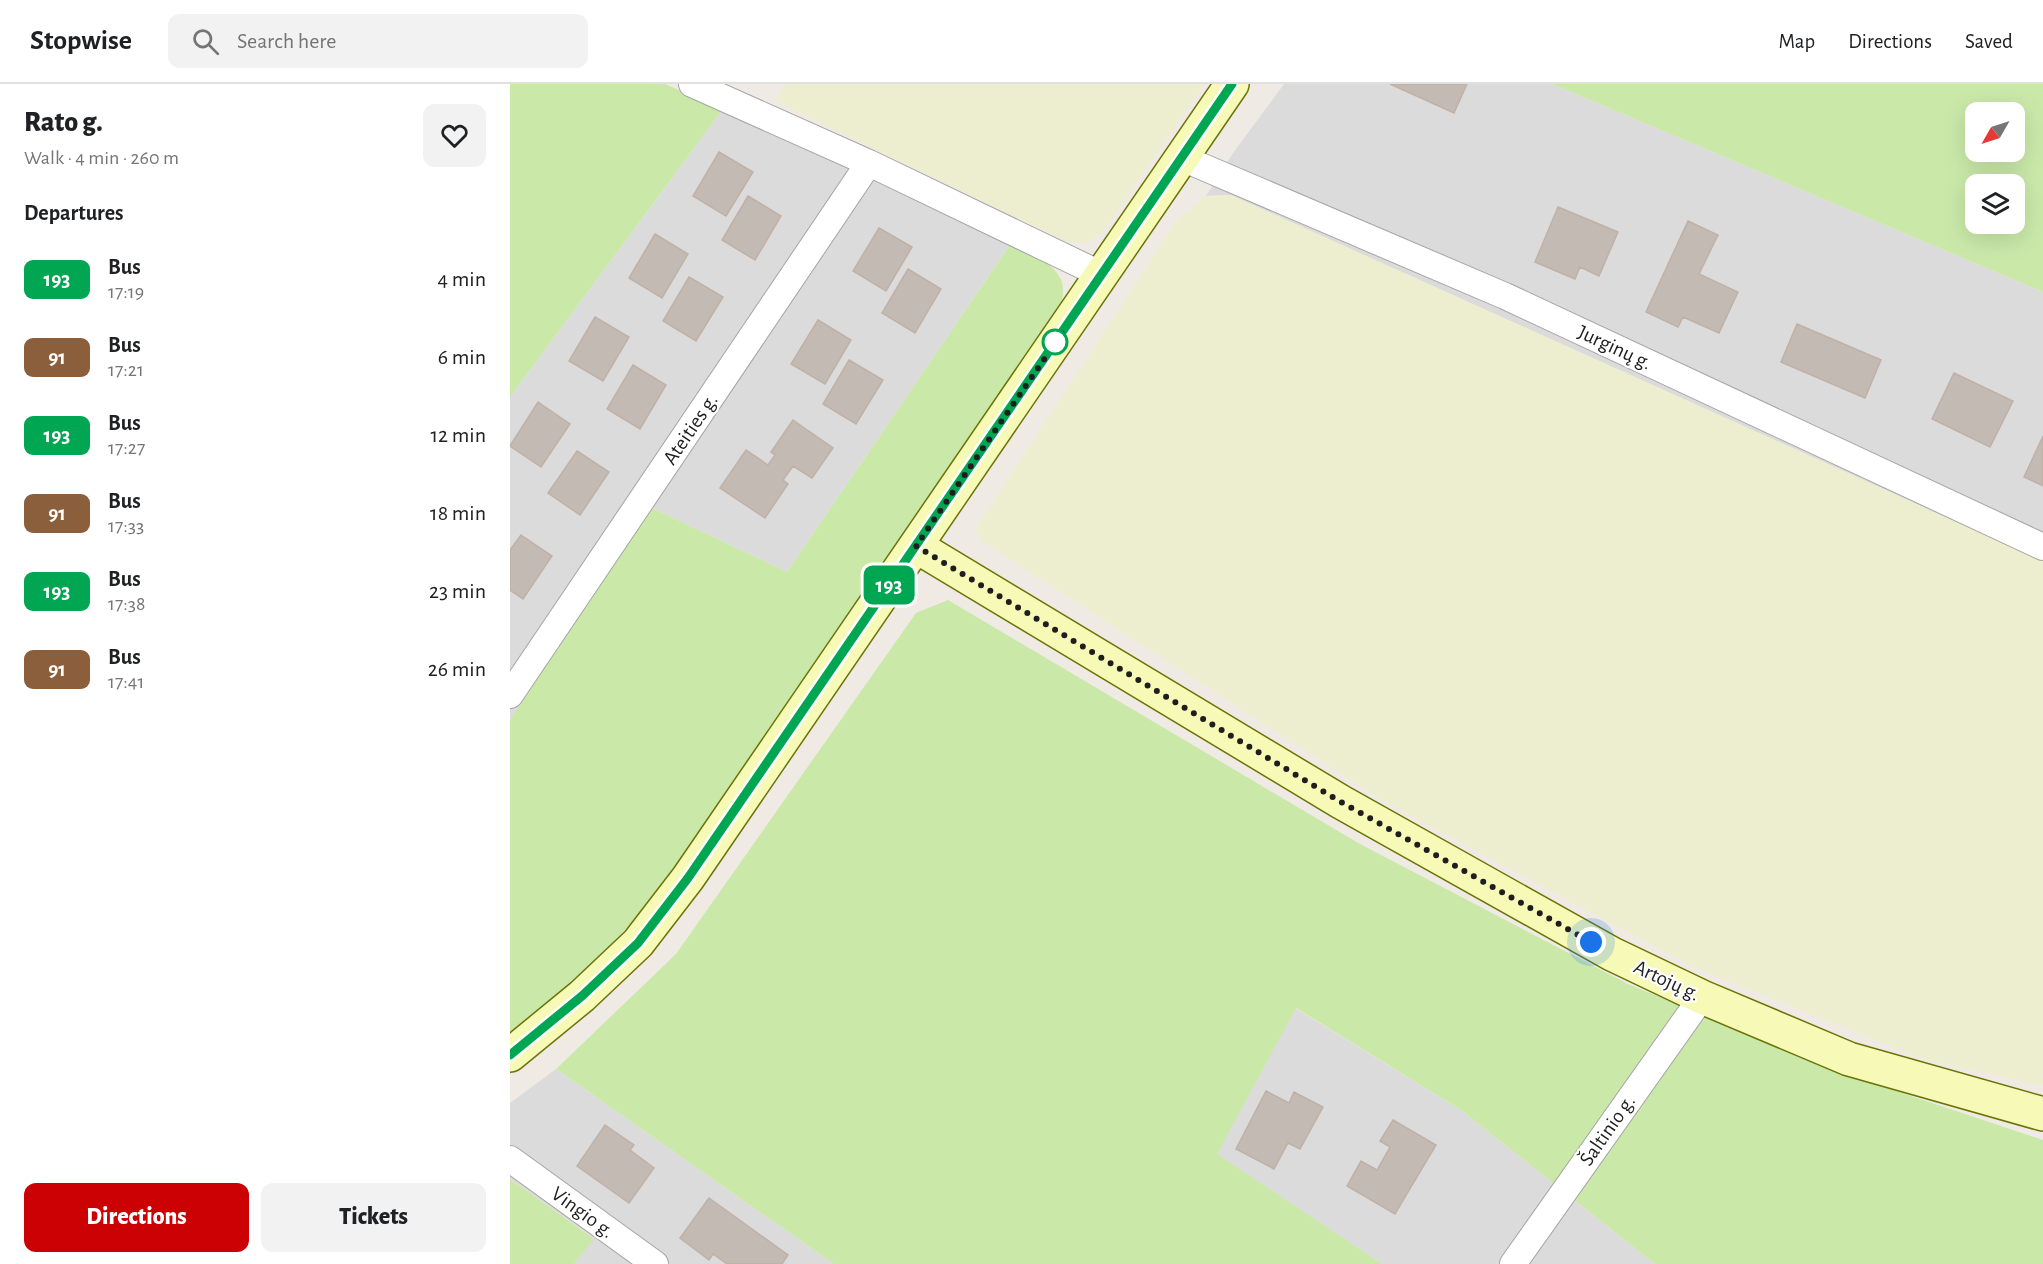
<!DOCTYPE html>
<html lang="en">
<head>
<meta charset="utf-8">
<style>
  body { margin:0; font-family:"Alegreya Sans",sans-serif; background:#f2f2f2; color:#202124; height:100vh; display:flex; flex-direction:column; font-size:22px; white-space:nowrap }
  * { box-sizing:border-box; margin:0 }
  p { font-size:20px; color:#757577 }
  .icon { flex:none; width:33px; height:33px; fill:none; stroke:currentColor; stroke-width:2; stroke-linecap:round; stroke-linejoin:round }
  .map { position:relative; flex:1; overflow:hidden }
  .sheet { display:flex; flex-direction:column; background:#fff; width:510px }
  .sheet>* { flex:none }
  .badge { padding:0 12px; border-radius:9px; font-size:21px; line-height:39px }
  .needle { width:39px; rotate:231deg }
  .buttons { position:absolute; left:1455px; top:18px; display:grid; gap:12px }
  .buttons a { display:grid; place-items:center; width:60px; height:60px; border-radius:12px; background:#fff; box-shadow:0 6px 24px #0002; font-size:30px }
  .you { position:absolute; width:30px; height:30px; margin:-15px; border:4px solid #fff; border-radius:50%; background:#1a73e8; box-shadow:0 0 0 9px #1a73e833 }
  .map>.badge { position:absolute; translate:-50% -50%; box-shadow:0 0 0 3px #fff }
  h2 { padding:0 24px; font-size:22px; line-height:54px }
  .round { display:grid; place-items:center; flex:none; width:63px; height:63px; border-radius:12px; background:#f2f2f2 }
  .overview { display:flex; align-items:center; justify-content:space-between; height:102px; padding:0 24px }
  h1 { font-size:28px; font-weight:800; line-height:45px }
  .button { display:flex; gap:12px; margin-top:auto; padding:12px 24px }
  .button a { flex:1; height:69px; border-radius:12px; background:#cb0104; color:#fff; font-size:24px; font-weight:800; line-height:69px; text-align:center }
  .button a+a { background:#f2f2f2; color:#202124 }
  ul { padding:0; list-style:none }
  li { display:flex; align-items:center; gap:18px; height:78px; padding:0 24px }
  li div { flex:1 }
  li b { display:block; font-size:22px }
  li em { font-style:normal }
  li .badge { min-width:66px; font-weight:700; text-align:center }
  header { display:flex; align-items:center; gap:36px; box-sizing:border-box; height:84px; padding:0 30px; background:#fff; border-bottom:2px solid #e0e0e0 }
  header strong { font-size:28px }
  nav { display:flex; gap:33px; margin-inline-start:auto; font-size:21px }
  .search { width:420px; height:54px; background:#f2f2f2; display:flex; align-items:center; gap:15px; box-sizing:border-box; padding:0 21px; border-radius:12px; color:#757577; font-size:22px }
  main { display:flex; flex:1; min-height:0 }
  .map>svg:first-child { display:block }
</style>
</head>
<body>
<header>
<strong>Stopwise</strong>
<div class="search"><svg class="icon" aria-label="search" viewBox="0 0 24 24"><circle cx="10" cy="10" r="6"/><path d="M15 15l6 6"/></svg>Search here</div>
<nav><a>Map</a><a>Directions</a><a>Saved</a></nav>
</header>
<main>
<section class="sheet">
<div class="overview"><div><h1>Rato g.</h1><p>Walk · 4 min · 260 m</p></div><a class="round"><svg class="icon" aria-label="heart" viewBox="0 0 24 24"><path d="M12 20l-8-8c-3-5 5-10 8-4 3-6 11-1 8 4z"/></svg></a></div>
<h2>Departures</h2>
<ul>
<li><span class="badge" style="background:#00a651;color:#fff">193</span><div><b>Bus</b><p>17:19</p></div><em>4 min</em></li>
<li><span class="badge" style="background:#8b5e3c;color:#fff">91</span><div><b>Bus</b><p>17:21</p></div><em>6 min</em></li>
<li><span class="badge" style="background:#00a651;color:#fff">193</span><div><b>Bus</b><p>17:27</p></div><em>12 min</em></li>
<li><span class="badge" style="background:#8b5e3c;color:#fff">91</span><div><b>Bus</b><p>17:33</p></div><em>18 min</em></li>
<li><span class="badge" style="background:#00a651;color:#fff">193</span><div><b>Bus</b><p>17:38</p></div><em>23 min</em></li>
<li><span class="badge" style="background:#8b5e3c;color:#fff">91</span><div><b>Bus</b><p>17:41</p></div><em>26 min</em></li>
</ul>
<div class="button"><a>Directions</a><a>Tickets</a></div>
</section>
<div class="map">
<svg width="1533" height="1180" viewBox="0 0 1533 1180">
  <rect width="100%" height="100%" fill="#efebe4"/>
  <path fill="#dcdbdb" d="M 774,0 L 1042,0 L 1533,208 L 1533,477 L 721,111 L 696,112 L 723,69 Z
    M 213,25 L 502,158 L 277,488 L 140,423 L 0,636 L 0,313 Z
    M 785,924 L 951,1026 L 1145,1180 L 872,1180 L 706,1070 Z
    M 46,985 L 324,1180 L 64,1180 L 83,1154 L 0,1095 L 0,1019 Z"/>
  <path fill="#eceecf" d="M 276,0 L 694,0 L 593,148 L 575,159 L 557,158 L 265,17 Z
    M 721,111 L 1533,477 L 1533,1002 L 1412,975 L 1179,881 L 875,718 L 473,458 L 465,446 L 665,139 L 696,112 Z"/>
  <path fill="#cae9a9" fill-rule="evenodd" d="M 0,0 L 155,0 L 213,25 L 0,313 Z
    M 1042,0 L 1533,0 L 1533,208 ZM 1466,28 L 1504,28 L 1504,68 L 1466,68 ZM 1466,100 L 1504,100 L 1504,140 L 1466,140 Z
    M 502,158 C 521,170 556,183 553,209 C 553,217 548,225 546,232 L 190,753 L 123,837 L 90,873 L 14,943 L 0,952 L 0,636 L 140,423 L 277,488 Z
    M 438,516 L 850,760 L 1118,900 L 1353,996 L 1533,1056 L 1533,1180 L 1145,1180 L 951,1026 L 786,924 L 707,1070 L 872,1180 L 324,1180 L 46,985 L 166,870 L 406,529 Z
    M 0,1095 L 84,1155 L 64,1180 L 0,1180 Z"/>
  <path fill="#c3bab3" stroke="#c0b1a6" stroke-width="1.5" d="M 880,0 L 957,0 L 944,29 Z
    M 209,68 L 243,88 L 216,132 L 183,112 Z
    M 238,112 L 271,132 L 245,176 L 212,156 Z
    M 1048,123 L 1108,148 L 1089,192 L 1070,183 L 1065,195 L 1025,178 Z
    M 1178,137 L 1208,151 L 1189,190 L 1228,208 L 1209,249 L 1173,233 L 1168,243 L 1136,228 Z
    M 369,144 L 402,163 L 376,207 L 343,187 Z
    M 145,150 L 178,170 L 152,214 L 119,194 Z
    M 398,185 L 431,205 L 405,249 L 372,229 Z
    M 179,193 L 213,213 L 186,257 L 153,237 Z
    M 85,233 L 119,253 L 93,297 L 59,277 Z
    M 308,236 L 341,256 L 315,300 L 281,280 Z
    M 1287,240 L 1371,276 L 1355,314 L 1271,278 Z
    M 339,276 L 373,296 L 346,340 L 313,320 Z
    M 123,281 L 156,301 L 130,345 L 97,325 Z
    M 1444,289 L 1503,317 L 1480,363 L 1422,335 Z
    M 28,318 L 60,340 L 31,383 L 0,362 Z
    M 283,336 L 323,364 L 302,394 L 283,382 L 273,396 L 278,400 L 255,434 L 210,404 L 236,366 L 258,381 L 265,371 L 261,368 Z
    M 1533,352 L 1533,402 L 1514,393 Z
    M 67,367 L 99,388 L 70,431 L 38,409 Z
    M 11,451 L 42,472 L 13,515 L 0,506 L 0,466 Z
    M 756,1007 L 779,1019 L 784,1008 L 813,1023 L 790,1065 L 778,1059 L 764,1085 L 726,1065 Z
    M 883,1036 L 926,1061 L 885,1130 L 837,1102 L 851,1077 L 867,1086 L 880,1063 L 870,1057 Z
    M 95,1041 L 124,1061 L 120,1066 L 144,1084 L 119,1119 L 67,1082 Z
    M 199,1114 L 278,1171 L 272,1180 L 217,1180 L 203,1170 L 199,1176 L 170,1154 Z"/>
  <g fill="none" stroke-linecap="round" stroke-linejoin="round">
    <g stroke="#a5a5a5" stroke-width="28">
      <path id="minor" d="M 182,0 L 359,79 L 592,191
        M 672,74 L 995,212 L 1533,463
        M 0,611 L 359,79
        M 0,1075 L 145,1180
        M 1003,1180 L 1192,913"/>
    </g>
    <g stroke="#6a7405" stroke-width="36">
      <path id="secondary" d="M 406,462 L 831,718 L 1102,870 L 1192,913 L 1339,975 L 1533,1030
        M 0,971 L 72,912 L 128,859 L 178,794 L 722,0"/>
    </g>
    <use href="#minor" stroke="#fff" stroke-width="26"/>
    <use href="#secondary" stroke="#f7f9b7" stroke-width="33"/>
  </g>
  <g fill="none" stroke-linecap="round" stroke-linejoin="round">
    <g stroke="#fff" stroke-width="14">
      <path id="line" d="M 0,971 L 72,912 L 128,859 L 178,794 L 722,0"/>
    </g>
    <use href="#line" stroke="#00a651" stroke-width="9"/>
    <path stroke="#1e1e1e" stroke-width="6" stroke-dasharray="0 10.8" d="M 545,258 L 552,249 L 406,462 L 831,718 L 1081,858"/>
  </g>
  <circle fill="#fff" stroke="#00a651" stroke-width="3" cx="545" cy="258" r="12"/>
  <g text-anchor="middle" stroke-width="4.5" stroke-linejoin="round" paint-order="stroke">
    <g font-size="21" fill="#1e1e1e" stroke="#fff">
      <text transform="translate(1105 263) rotate(25)" y="7">Jurginų g.</text>
      <text transform="translate(180 345) rotate(-56)" y="7">Ateities g.</text>
      <text transform="translate(1157 896) rotate(25)" y="7">Artojų g.</text>
      <text transform="translate(1097 1046) rotate(-55)" y="7">Šaltinio g.</text>
      <text transform="translate(73 1128) rotate(36)" y="7">Vingio g.</text>
    </g>
  </g>
</svg>
<div class="buttons">
<a><svg class="needle" viewBox="-14 -14 28 28"><path d="M0-13l5 13h-10z" fill="#e53935"/><path d="M0 13l5-13h-10z" fill="#757577"/></svg></a>
<a><svg class="icon" aria-label="layers" viewBox="0 0 24 24"><path d="M12 4l9 5-9 5-9-5zM3 14l9 5 9-5"/></svg></a>
</div>
<div class="you" style="left:1081px;top:858px"></div>
<b class="badge" style="left:379px;top:501px;background:#00a651;color:#fff">193</b>
</div>
</main>
</body>
</html>
